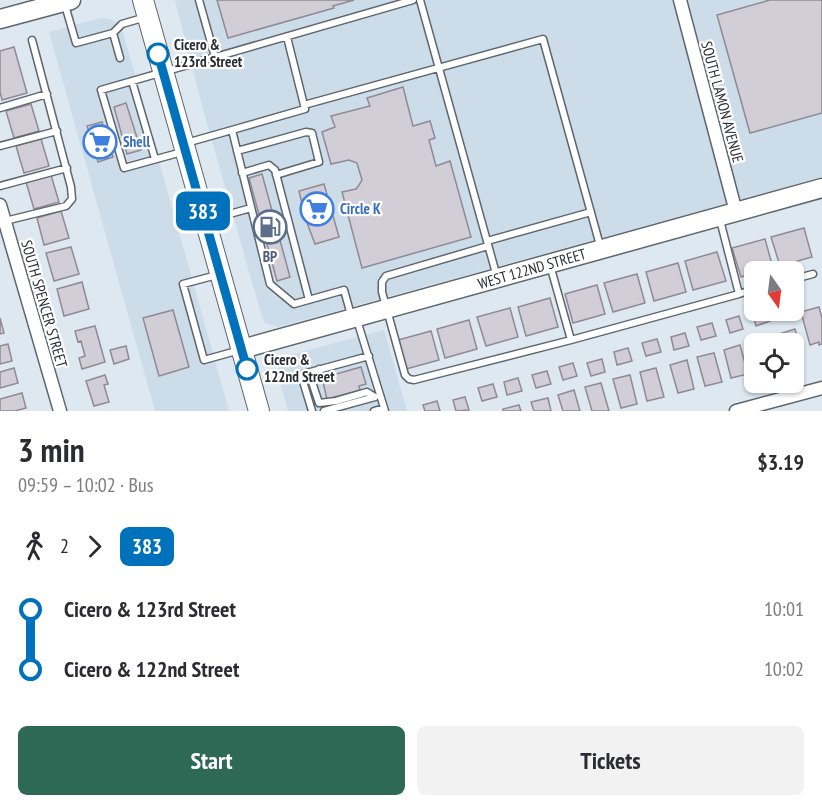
<!DOCTYPE html>
<html lang="en">
<head>
<meta charset="utf-8">
<style>
  body { margin:0; font-family:"PT Sans Narrow",sans-serif; background:#f2f2f3; color:#2b2b33; height:100vh; display:flex; flex-direction:column; font-size:22px; white-space:nowrap }
  * { box-sizing:border-box; margin:0 }
  p { font-size:20px; color:#7c7c81 }
  .icon { flex:none; width:33px; height:33px; fill:none; stroke:currentColor; stroke-width:2; stroke-linecap:round; stroke-linejoin:round }
  .map { position:relative; height:411px; overflow:hidden }
  .drawer { display:flex; flex-direction:column; background:#fff; flex:1 }
  .drawer>* { flex:none }
  .badge { padding:0 12px; border-radius:9px; font-size:21px; line-height:39px }
  .needle { width:39px; rotate:166deg }
  .tools { position:absolute; left:744px; top:261px; display:grid; gap:12px }
  .tools a { display:grid; place-items:center; width:60px; height:60px; border-radius:9px; background:#fff; box-shadow:0 2px 4px #0004; font-size:30px }
  .map>.badge { position:absolute; translate:-50% -50%; box-shadow:0 0 0 3px #fff }
  .legs { display:flex; align-items:center; gap:9px; height:66px; padding:0 18px; font-size:20px }
  .legs p { margin-inline-start:auto }
  .summary { display:flex; align-items:center; justify-content:space-between; height:102px; padding:0 18px }
  h1 { font-size:33px; font-weight:700; line-height:45px }
  .primary-button { display:flex; gap:12px; margin-top:auto; padding:12px 18px }
  .primary-button a { flex:1; height:69px; border-radius:9px; background:#2d6954; color:#fff; font-size:24px; font-weight:700; line-height:69px; text-align:center }
  .primary-button a+a { background:#f2f2f3; color:#2b2b33 }
  ul { padding:0 18px; list-style:none }
  li { display:flex; align-items:center; gap:21px; height:60px; font-size:22px }
  li i { display:grid; place-items:center; width:9px; height:100%; margin:0 8px; background:currentColor }
  li i::after { content:''; width:15px; height:15px; margin:-8px; border:4px solid; border-radius:50%; background:#fff }
  li p { margin-inline-start:auto }
  li:first-child i { background:linear-gradient(#0000 50%,currentColor 0) }
  li:last-child i { background:linear-gradient(currentColor 50%,#0000 0) }
  .map>svg:first-child { display:block }
</style>
</head>
<body>
<div class="map">
<svg width="822" height="411" viewBox="0 0 822 411">
  <rect width="100%" height="100%" fill="#dee8f0"/>
  <path fill="#ccdce9" d="M 176,0 L 822,0 L 822,177 L 278,327 L 265,323 L 259,307 L 203,109 L 175,1 Z
    M 101,18 L 110,19 L 118,23 L 123,32 L 229,411 L 155,411 L 49,32 Z
    M 384,330 L 407,411 L 288,411 L 277,372 L 281,363 L 290,355 Z"/>
  <path fill="#d2ced8" stroke="#8f8a94" stroke-width="1.5" d="M 217,0 L 354,0 L 333,6 L 334,8 L 228,38 Z
    M 770,0 L 822,0 L 822,113 L 750,133 L 717,15 Z
    M 14,47 L 27,93 L 2,100 L 0,92 L 0,51 Z
    M 403,87 L 413,126 L 430,121 L 435,138 L 429,140 L 436,166 L 450,161 L 471,237 L 362,268 L 342,192 L 356,189 L 359,185 L 362,180 L 357,163 L 349,160 L 331,164 L 322,132 L 335,127 L 331,116 L 370,106 L 367,98 Z
    M 126,103 L 141,150 L 127,154 L 114,107 Z
    M 31,104 L 39,131 L 14,138 L 6,111 Z
    M 102,122 L 113,157 L 98,162 L 87,126 Z
    M 41,139 L 49,166 L 24,173 L 16,146 Z
    M 262,174 L 290,277 L 277,281 L 249,178 Z
    M 51,175 L 59,202 L 34,209 L 26,182 Z
    M 324,184 L 339,237 L 315,244 L 306,220 L 299,191 Z
    M 61,211 L 69,238 L 44,245 L 37,218 Z
    M 804,228 L 812,257 L 780,266 L 771,237 Z
    M 765,239 L 773,268 L 754,272 L 754,273 L 741,277 L 732,248 Z
    M 71,247 L 79,274 L 54,281 L 46,253 Z
    M 717,252 L 726,281 L 693,290 L 685,261 Z
    M 678,263 L 686,292 L 654,301 L 646,272 Z
    M 637,274 L 645,303 L 613,312 L 604,283 Z
    M 82,282 L 89,309 L 64,316 L 57,289 Z
    M 597,285 L 605,314 L 573,323 L 565,294 Z
    M 550,298 L 558,327 L 526,336 L 518,307 Z
    M 794,300 L 799,315 L 784,319 L 782,310 L 794,310 Z
    M 819,307 L 822,318 L 822,344 L 819,345 L 819,342 L 810,345 L 801,312 Z
    M 510,308 L 518,337 L 486,346 L 477,317 Z
    M 173,310 L 189,367 L 159,376 L 143,318 Z
    M 759,310 L 767,310 L 770,321 L 756,326 L 752,312 Z
    M 739,316 L 743,329 L 730,333 L 726,320 Z
    M 0,318 L 4,333 L 0,334 Z
    M 469,320 L 477,349 L 445,358 L 437,329 Z
    M 712,323 L 716,336 L 701,340 L 697,327 Z
    M 95,326 L 105,362 L 82,369 L 79,358 L 85,356 L 81,341 L 78,342 L 75,331 Z
    M 795,329 L 803,358 L 794,361 L 794,344 L 782,344 L 779,334 Z
    M 431,331 L 439,360 L 406,369 L 398,340 Z
    M 685,333 L 689,346 L 674,350 L 671,337 Z
    M 766,337 L 768,344 L 754,344 L 754,359 L 750,342 Z
    M 657,339 L 661,352 L 646,356 L 642,343 Z
    M 8,344 L 12,361 L 0,364 L 0,346 Z
    M 740,345 L 748,374 L 731,378 L 724,350 Z
    M 126,346 L 129,359 L 114,364 L 110,350 Z
    M 628,348 L 632,361 L 617,365 L 614,352 Z
    M 714,353 L 722,382 L 705,386 L 697,357 Z
    M 602,359 L 605,372 L 591,376 L 587,363 Z
    M 687,360 L 694,389 L 678,393 L 670,365 Z
    M 573,363 L 577,376 L 563,380 L 559,367 Z
    M 361,367 L 366,384 L 359,386 L 360,390 L 327,399 L 322,378 Z
    M 14,368 L 18,383 L 0,388 L 0,372 Z
    M 656,368 L 664,397 L 647,401 L 640,372 Z
    M 547,371 L 551,384 L 536,388 L 532,375 Z
    M 105,375 L 108,384 L 104,385 L 109,402 L 94,406 L 86,381 Z
    M 630,375 L 637,404 L 621,408 L 613,379 Z
    M 518,378 L 522,391 L 507,395 L 504,382 Z
    M 601,383 L 609,411 L 592,411 L 585,387 Z
    M 493,384 L 497,397 L 482,401 L 478,388 Z
    M 574,390 L 580,411 L 563,411 L 558,395 Z
    M 22,393 L 26,408 L 15,411 L 0,411 L 0,399 Z
    M 465,397 L 469,410 L 456,411 L 453,400 Z
    M 548,398 L 551,411 L 534,411 L 531,402 Z
    M 437,401 L 440,411 L 425,411 L 423,405 Z
    M 519,405 L 521,411 L 503,411 L 503,409 Z"/>
  <g fill="none" stroke-linecap="round" stroke-linejoin="round">
    <g stroke="#5e666d" stroke-width="9">
      <path id="lane" d="M 199,0 L 215,57
        M 420,0 L 497,277
        M 65,5 L 76,43 L 113,33 L 122,24 L 146,17
        M 113,33 L 120,58
        M 132,81 L 155,159
        M 304,105 L 543,39 L 601,249
        M 0,108 L 47,94
        M 232,130 L 305,109 L 287,37
        M 186,143 L 232,130 L 270,284 L 294,304 L 344,290 L 351,315
        M 0,146 L 57,131
        M 237,151 L 306,132 L 312,133 L 319,162 L 276,175
        M 182,152 L 124,168 L 101,90 L 413,0
        M 242,173 L 269,165 L 275,170 L 309,300
        M 0,186 L 67,168
        M 208,220 L 251,208
        M 720,220 L 739,294 L 754,289
        M 5,221 L 66,206 L 72,199 L 71,187 L 32,40
        M 487,241 L 591,212
        M 488,246 L 386,276 L 382,282 L 382,292 L 405,375 L 409,379 L 414,380 L 571,340
        M 550,265 L 571,340 L 739,294
        M 217,275 L 183,284 L 204,360 L 240,350
        M 794,279 L 813,274
        M 357,320 L 385,411
        M 319,369 L 312,382 L 319,403 L 336,401 L 367,392 L 375,397
        M 312,411 L 302,378 L 303,374 L 369,356
        M 324,411 L 375,397
        M 374,411 L 384,408"/>
    </g>
    <g stroke="#5e666d" stroke-width="15">
      <path id="street" d="M 680,0 L 736,212
        M 0,205 L 60,411
        M 736,411 L 822,388"/>
    </g>
    <g stroke="#5e666d" stroke-width="21">
      <path id="secondary" d="M 0,19 L 71,0
        M 242,349 L 822,188"/>
    </g>
    <g stroke="#5e666d" stroke-width="22">
      <path id="primary" d="M 143,0 L 259,411"/>
    </g>
    <use href="#lane" stroke="#fff" stroke-width="6"/>
    <use href="#street" stroke="#fff" stroke-width="12"/>
    <use href="#secondary" stroke="#fff" stroke-width="18"/>
    <use href="#primary" stroke="#fff" stroke-width="20"/>
  </g>
  <g fill="none" stroke-linecap="round" stroke-linejoin="round">
    <g stroke="#fff" stroke-width="14">
      <path id="line-1" d="M 158,54 L 247,369"/>
    </g>
    <use href="#line-1" stroke="#0072bc" stroke-width="9"/>
  </g>
  <defs>
    <g id="supermarket-ring" transform="scale(1.725)"><circle r="9.5" fill="#fff" stroke="#3f7fe0" stroke-width="1.5"/><path d="M-6-5.5h2.5l.6 2H6L4.5 2H-2.5L-4.4-4H-6ZM-1.5 3.2a1.3 1.3 0 1 0 .1 0ZM3 3.2a1.3 1.3 0 1 0 .1 0Z" fill="#3f7fe0"/></g>
    <g id="fuel-ring" transform="scale(1.725)"><circle r="9.5" fill="#fff" stroke="#5c6f8a" stroke-width="1.5"/><path d="M-5.5-6h7V0h2V4h1.3V-2.5L3-4.5l.8-.8L6-3V5H2.5V1h-1V6h-7ZM-4.2-4.7v3.2H.2V-4.7Z" fill="#5c6f8a"/></g>
  </defs>
  <g fill-rule="evenodd">
    <use href="#supermarket-ring" x="100" y="142"/>
    <use href="#supermarket-ring" x="317" y="209"/>
    <use href="#fuel-ring" x="270" y="227"/>
  </g>
  <g fill="#fff" stroke="#0072bc" stroke-width="3">
    <circle cx="158" cy="54" r="10"/>
    <circle cx="247" cy="369" r="10"/>
  </g>
  <g text-anchor="middle" stroke-width="4.5" stroke-linejoin="round" paint-order="stroke">
    <g font-size="15" font-weight="bold" fill="#2a2d31" stroke="#fff" text-anchor="start">
      <text x="174" y="50">Cicero &amp;<tspan x="174" dy="17">123rd Street</tspan></text>
      <text x="264" y="365">Cicero &amp;<tspan x="264" dy="17">122nd Street</tspan></text>
    </g>
    <g font-size="15" fill="#2a2d31" stroke="#fff">
      <text transform="translate(722 102) rotate(75)" y="5">SOUTH LAMON AVENUE</text>
      <text transform="translate(532 269) rotate(-16)" y="5">WEST 122ND STREET</text>
      <text transform="translate(44 304) rotate(74)" y="5">SOUTH SPENCER STREET</text>
    </g>
    <g font-size="15" font-weight="bold" fill="#366cbe" stroke="#fff" text-anchor="start">
      <text x="123" y="147">Shell</text>
      <text x="340" y="214">Circle K</text>
    </g>
    <g font-size="15" font-weight="bold" fill="#4e5e75" stroke="#fff">
      <text x="270" y="262">BP</text>
    </g>
  </g>
</svg>
<div class="tools">
<a><svg class="needle" viewBox="-14 -14 28 28"><path d="M0-13l5 13h-10z" fill="#e53935"/><path d="M0 13l5-13h-10z" fill="#7c7c81"/></svg></a>
<a><svg class="icon" aria-label="locate" viewBox="0 0 24 24"><circle cx="12" cy="12" r="6"/><path d="M12 2v4M12 18v4M2 12h4M18 12h4"/></svg></a>
</div>
<b class="badge" style="left:203px;top:211px;background:#0072bc;color:#fff">383</b>
</div>
<section class="drawer">
<div class="summary"><div><h1>3 min</h1><p>09:59 – 10:02 · Bus</p></div><b>$3.19</b></div>
<div class="legs"><svg class="icon" aria-label="walk" viewBox="0 0 24 24"><circle cx="13" cy="4" r="2"/><path d="M13 8l-2 6 4 7M11 14l-3 7M7 12l3-4h3l4 4"/></svg>2<svg class="icon" aria-label="forward" viewBox="0 0 24 24"><path d="M9 5l7 7-7 7"/></svg><b class="badge" style="background:#0072bc;color:#fff">383</b></div>
<ul>
<li><i style="color:#0072bc"></i><b>Cicero &amp; 123rd Street</b><p>10:01</p></li>
<li><i style="color:#0072bc"></i><b>Cicero &amp; 122nd Street</b><p>10:02</p></li>
</ul>
<div class="primary-button"><a>Start</a><a>Tickets</a></div>
</section>
</body>
</html>
